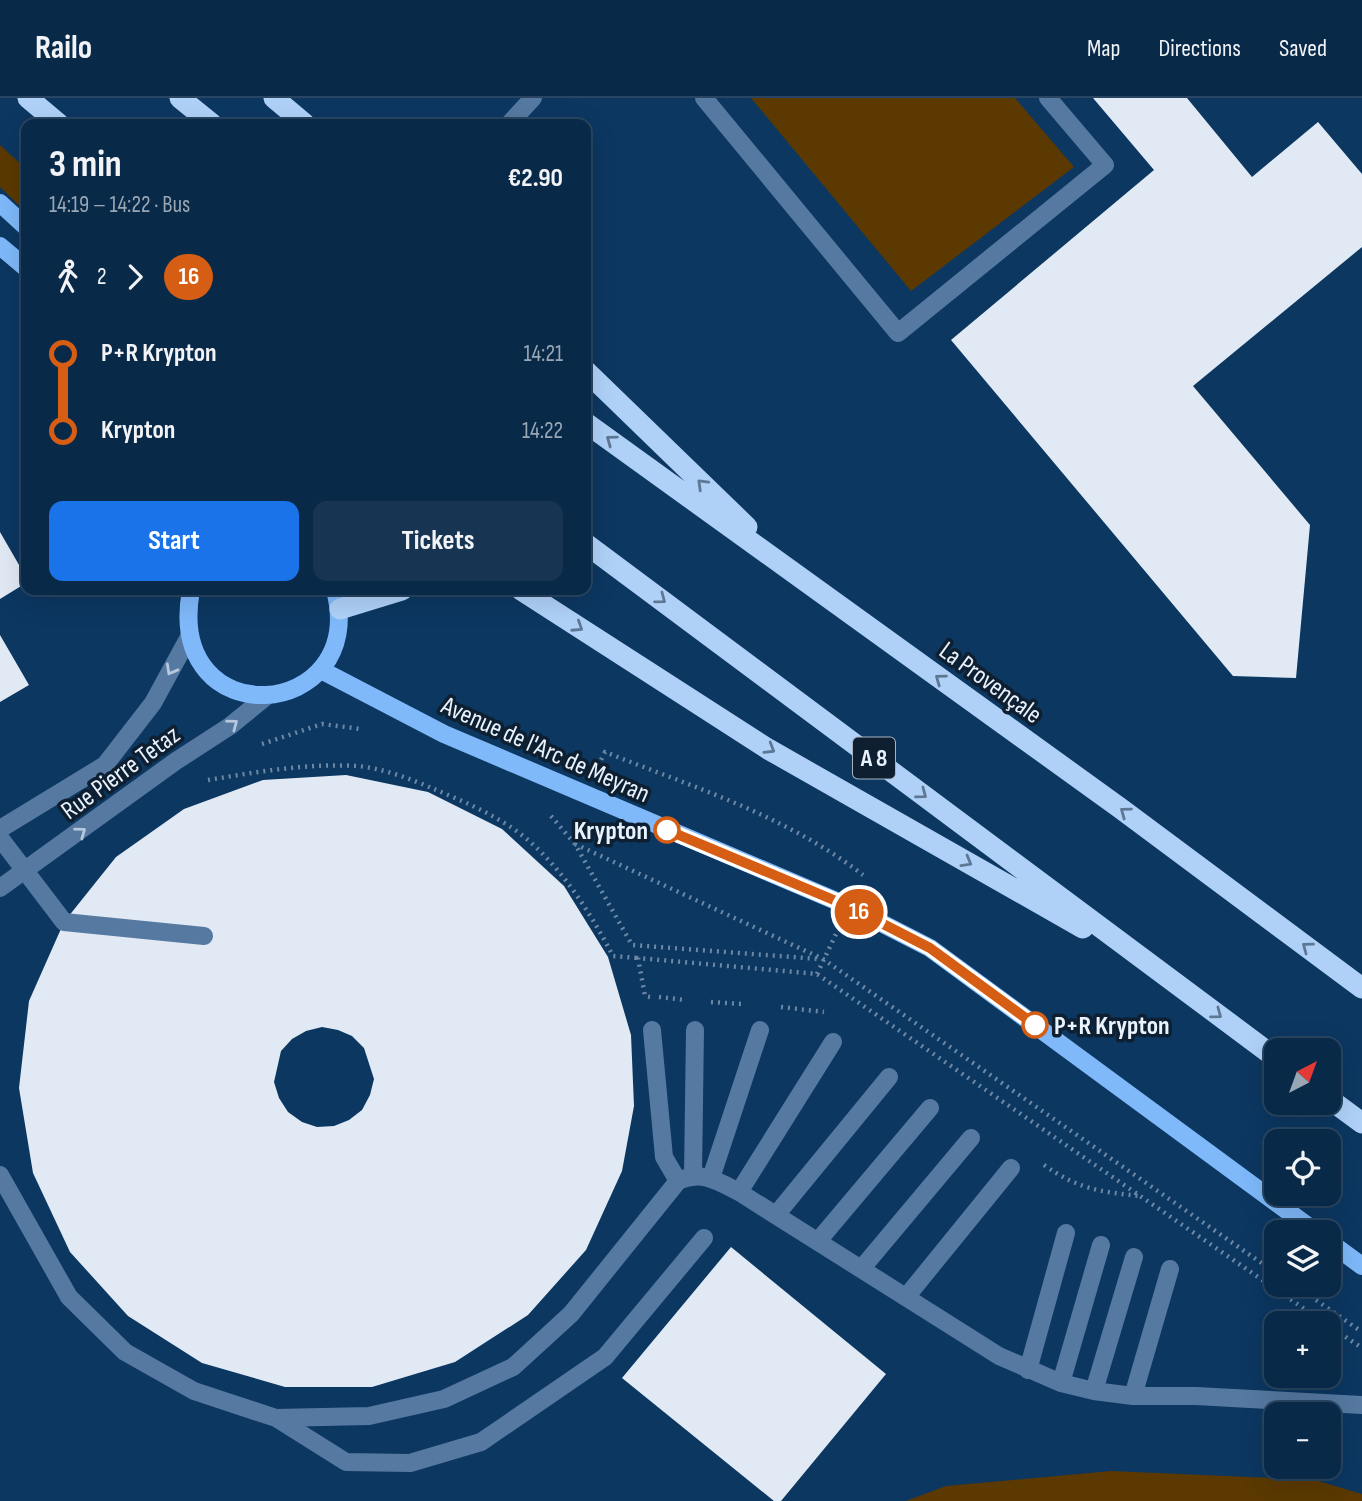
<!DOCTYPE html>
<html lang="en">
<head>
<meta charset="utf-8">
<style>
  body { margin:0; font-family:"Sofia Sans Condensed",sans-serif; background:#173553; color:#f1f3f6; height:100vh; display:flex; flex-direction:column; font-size:26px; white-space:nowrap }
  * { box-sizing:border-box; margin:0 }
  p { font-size:23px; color:#99a6b4 }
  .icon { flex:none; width:38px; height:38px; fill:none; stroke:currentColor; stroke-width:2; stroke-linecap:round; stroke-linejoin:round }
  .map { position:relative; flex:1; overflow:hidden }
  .side { position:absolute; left:21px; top:21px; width:570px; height:476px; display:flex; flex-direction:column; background:#092949; border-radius:14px; box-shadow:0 7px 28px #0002,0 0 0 2px #294561 }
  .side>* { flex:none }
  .badge { padding:0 14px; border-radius:23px; font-size:24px; line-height:46px }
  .needle { width:46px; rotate:41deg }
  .fabs { position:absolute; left:1264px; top:940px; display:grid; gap:14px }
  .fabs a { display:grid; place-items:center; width:77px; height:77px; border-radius:14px; background:#092949; box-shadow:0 7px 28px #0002,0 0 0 2px #294561; font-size:35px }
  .map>.badge { position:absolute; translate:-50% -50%; box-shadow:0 0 0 4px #fff }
  .legs { display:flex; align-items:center; gap:10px; height:77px; padding:0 28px; font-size:23px }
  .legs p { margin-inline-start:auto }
  .head { display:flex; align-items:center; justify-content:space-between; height:119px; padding:0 28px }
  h1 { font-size:38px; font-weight:700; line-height:52px }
  .button { display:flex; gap:14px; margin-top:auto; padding:14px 28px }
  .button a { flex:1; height:80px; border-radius:14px; background:#1a73e8; color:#fff; font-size:28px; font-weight:700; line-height:80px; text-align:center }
  .button a+a { background:#173553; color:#f1f3f6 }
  ul { padding:0 28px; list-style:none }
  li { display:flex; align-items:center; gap:24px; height:77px; font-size:26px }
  li i { display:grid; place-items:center; width:10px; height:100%; margin:0 9px; background:currentColor }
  li i::after { content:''; width:18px; height:18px; margin:-9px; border:5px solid; border-radius:50%; background:#092949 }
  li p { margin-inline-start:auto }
  li:first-child i { background:linear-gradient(#0000 50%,currentColor 0) }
  li:last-child i { background:linear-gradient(currentColor 50%,#0000 0) }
  header { display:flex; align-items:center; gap:42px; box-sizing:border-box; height:98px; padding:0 35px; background:#092949; border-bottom:2px solid #294561 }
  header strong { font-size:33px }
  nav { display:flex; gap:38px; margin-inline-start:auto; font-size:24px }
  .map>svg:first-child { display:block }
</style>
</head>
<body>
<header>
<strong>Railo</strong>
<nav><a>Map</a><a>Directions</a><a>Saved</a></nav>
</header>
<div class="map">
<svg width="1362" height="1403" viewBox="0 0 1362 1403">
  <rect width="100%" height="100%" fill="#0c3761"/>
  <path fill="#5b3901" d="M 751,0 L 1015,0 L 1074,69 L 911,193 Z
    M 0,47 L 26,71 L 26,114 L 0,89 Z
    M 1111,1373 L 1315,1382 L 1362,1396 L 1362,1403 L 906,1403 L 946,1388 Z"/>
  <path fill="#e1eaf4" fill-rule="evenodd" d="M 1093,0 L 1187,0 L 1252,79 L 1318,24 L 1362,76 L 1362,149 L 1193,288 L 1310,427 L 1296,580 L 1233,578 L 951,242 L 1154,72 Z
    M 0,434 L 26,479 L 26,485 L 0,501 Z
    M 0,537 L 29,587 L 0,604 Z
    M 346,677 L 428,694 L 502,731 L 564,788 L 608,859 L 631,937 L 634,1008 L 622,1073 L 586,1152 L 528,1217 L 455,1264 L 372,1289 L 285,1289 L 202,1265 L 128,1218 L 70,1154 L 33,1075 L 19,990 L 29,903 L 64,824 L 116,759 L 184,711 L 263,682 ZM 322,929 L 338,932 L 352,938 L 364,950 L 374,981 L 370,997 L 362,1012 L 349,1022 L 334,1028 L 317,1029 L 302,1024 L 288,1014 L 279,1000 L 274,984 L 281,953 L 292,941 L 306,933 Z
    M 731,1149 L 886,1276 L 781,1403 L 774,1403 L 622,1280 Z"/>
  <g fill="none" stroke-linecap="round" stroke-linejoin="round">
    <path stroke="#6c88a5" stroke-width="4.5" stroke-dasharray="2 5" stroke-linecap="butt" d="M 262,646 L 322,626 L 361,631
      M 598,668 L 605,654 C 693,689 787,718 863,777
      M 208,682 C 257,674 307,665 357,668 C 382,670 411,681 434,691 C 465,704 501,719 528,742 C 564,773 591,816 613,858 L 638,860
      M 551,718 L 575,746 L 632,847 L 819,861
      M 575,746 L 823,861 L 1276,1175
      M 817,876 L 836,836
      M 650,899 L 645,898 L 638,860 L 817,876 L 1325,1225
      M 659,899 L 685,902
      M 711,904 L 741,906
      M 781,909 L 824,914
      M 1044,1067 C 1078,1091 1100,1094 1141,1098
      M 1293,1186 L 1362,1234
      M 1328,1227 L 1362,1250"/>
    <path stroke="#5679a1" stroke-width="18" d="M 704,0 L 898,235 L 1105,67 L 1048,0
      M 509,26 L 533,0
      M 0,731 L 105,667 L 153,605 L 189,539
      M 0,740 L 64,824 L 204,838
      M 0,790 L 176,663 L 230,628 L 268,597
      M 652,932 L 664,1059 L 678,1083
      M 693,1076 L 695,932
      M 0,1077 L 69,1199 L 125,1254 L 194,1293 L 276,1320 L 369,1318 L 444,1301 L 513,1269 L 571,1216 L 678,1083 C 701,1072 718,1083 739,1094 L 999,1258 L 1061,1285 L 1094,1293 L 1133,1298 L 1196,1298 L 1362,1307
      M 711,1080 L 760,932
      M 739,1094 L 833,944
      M 776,1117 L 889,979
      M 818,1143 L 930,1010
      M 862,1170 L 971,1040
      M 907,1198 L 1011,1070
      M 1028,1272 L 1066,1135
      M 1061,1285 L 1101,1147
      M 1094,1293 L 1134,1159
      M 1133,1298 L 1170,1171
      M 276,1320 L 346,1364 L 410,1365 L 481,1344 L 605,1259 L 704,1140"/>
    <path stroke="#7fb9fa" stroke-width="18" d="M 0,105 L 26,129
      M 0,148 L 26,170
      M 191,492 C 164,640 369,624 335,492
      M 321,572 L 444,636 L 848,808 L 930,850 L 1316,1134
      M 1328,1143 L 1362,1168"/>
    <path stroke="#afd1f8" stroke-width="21" d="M 28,0 L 59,26
      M 180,0 L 212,26
      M 274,0 L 305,26
      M 586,273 L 747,429
      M 586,325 L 1120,710 L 1362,890
      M 586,446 L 1276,960
      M 521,492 L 768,651 L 1083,830
      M 340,511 L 402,492
      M 1328,1000 L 1362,1025"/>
  </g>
  <defs><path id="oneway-chevron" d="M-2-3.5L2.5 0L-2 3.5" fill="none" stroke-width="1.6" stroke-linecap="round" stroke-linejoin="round" transform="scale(1.75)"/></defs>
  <g stroke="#5e7894">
    <use href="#oneway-chevron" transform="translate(611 342) rotate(-144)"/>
    <use href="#oneway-chevron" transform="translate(702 386) rotate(-136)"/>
    <use href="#oneway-chevron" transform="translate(661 501) rotate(37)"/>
    <use href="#oneway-chevron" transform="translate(578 529) rotate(33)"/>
    <use href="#oneway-chevron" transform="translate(940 581) rotate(-144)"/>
    <use href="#oneway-chevron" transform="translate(770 651) rotate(31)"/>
    <use href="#oneway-chevron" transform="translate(922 696) rotate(37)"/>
    <use href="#oneway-chevron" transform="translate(1125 714) rotate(-144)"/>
    <use href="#oneway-chevron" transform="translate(967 764) rotate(30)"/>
    <use href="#oneway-chevron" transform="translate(1307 849) rotate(-143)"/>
    <use href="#oneway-chevron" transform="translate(1217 916) rotate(37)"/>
  </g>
  <g stroke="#b6c8dd">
    <use href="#oneway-chevron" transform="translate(171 572) rotate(119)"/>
    <use href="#oneway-chevron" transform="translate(233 626) rotate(-37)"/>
    <use href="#oneway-chevron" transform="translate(81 734) rotate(-36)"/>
  </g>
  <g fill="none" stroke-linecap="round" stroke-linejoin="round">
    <g stroke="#fff" stroke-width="16">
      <path id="line-1" d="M 667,732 L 848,808 L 930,850 L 1035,927"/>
    </g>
    <use href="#line-1" stroke="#d65d14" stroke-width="10"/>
  </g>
  <g fill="#fff" stroke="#d65d14" stroke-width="3.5">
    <circle cx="667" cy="732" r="12"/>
    <circle cx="1035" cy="927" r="12"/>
  </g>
  <g text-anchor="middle" stroke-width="7" stroke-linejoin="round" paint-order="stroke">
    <rect fill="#0d1f31" stroke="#a7b3c0" stroke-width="2" x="853" y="639.5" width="42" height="41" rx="5"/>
    <g font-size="24" font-weight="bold" fill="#e9f2fd">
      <text x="874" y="668">A 8</text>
    </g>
    <g font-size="26" fill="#e9f2fd" stroke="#0d1f31">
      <text transform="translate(991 584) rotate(36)" y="9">La Provençale</text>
      <text transform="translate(546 651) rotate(24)" y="9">Avenue de l'Arc de Meyran</text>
      <text transform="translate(120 674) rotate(-36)" y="9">Rue Pierre Tetaz</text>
    </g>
    <g font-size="26" font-weight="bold" fill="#e9f2fd" stroke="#0d1f31" text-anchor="end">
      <text x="648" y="741">Krypton</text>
      <text x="1054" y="936" text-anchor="start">P+R Krypton</text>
    </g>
  </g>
</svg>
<div class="fabs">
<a><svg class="needle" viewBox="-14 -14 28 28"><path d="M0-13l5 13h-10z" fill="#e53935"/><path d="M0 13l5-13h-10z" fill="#99a6b4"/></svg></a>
<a><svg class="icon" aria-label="locate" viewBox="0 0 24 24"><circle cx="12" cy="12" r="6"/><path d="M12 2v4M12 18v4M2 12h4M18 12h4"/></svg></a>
<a><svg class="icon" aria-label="layers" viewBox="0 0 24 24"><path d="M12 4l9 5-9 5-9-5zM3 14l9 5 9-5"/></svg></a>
<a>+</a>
<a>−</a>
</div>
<b class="badge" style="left:859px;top:814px;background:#d65d14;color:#fff">16</b>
<section class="side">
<div class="head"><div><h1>3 min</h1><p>14:19 – 14:22 · Bus</p></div><b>€2.90</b></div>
<div class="legs"><svg class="icon" aria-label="walk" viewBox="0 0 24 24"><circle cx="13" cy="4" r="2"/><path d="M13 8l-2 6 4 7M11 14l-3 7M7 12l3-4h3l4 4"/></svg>2<svg class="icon" aria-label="forward" viewBox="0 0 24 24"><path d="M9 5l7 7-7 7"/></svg><b class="badge" style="background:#d65d14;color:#fff">16</b></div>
<ul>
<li><i style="color:#d65d14"></i><b>P+R Krypton</b><p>14:21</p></li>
<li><i style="color:#d65d14"></i><b>Krypton</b><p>14:22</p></li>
</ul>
<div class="button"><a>Start</a><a>Tickets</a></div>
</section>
</div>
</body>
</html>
